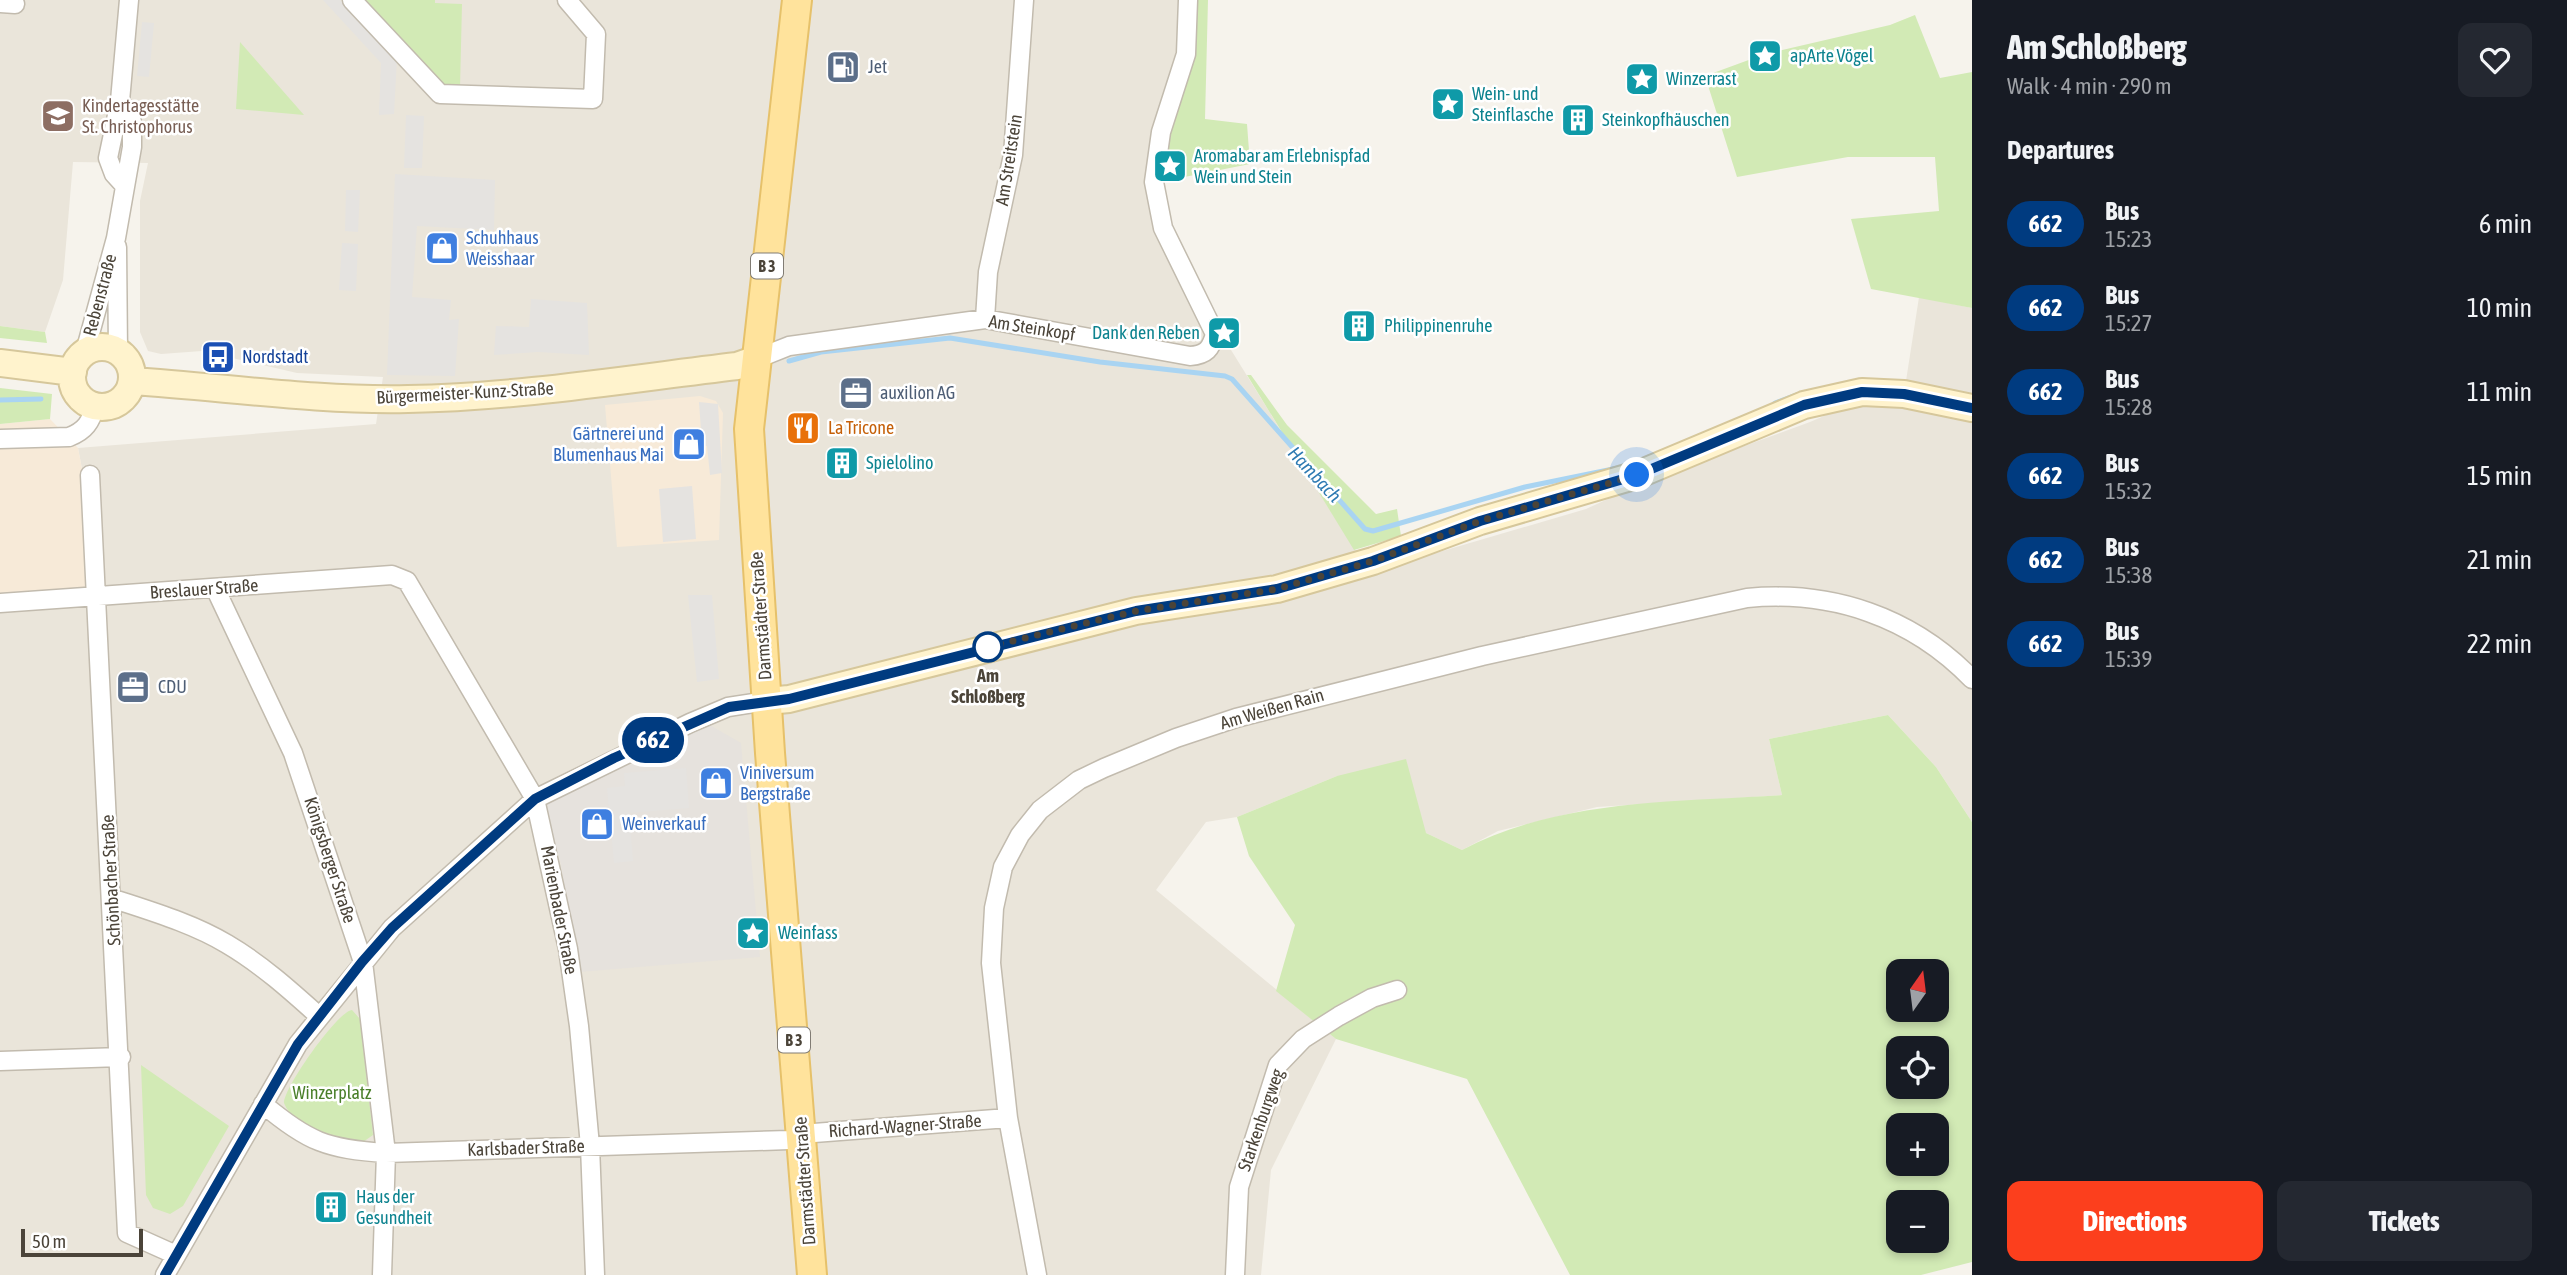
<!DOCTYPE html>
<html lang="en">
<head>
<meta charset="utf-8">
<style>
  body { margin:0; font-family:"Asap Condensed",sans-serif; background:#242831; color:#f1f3f6; height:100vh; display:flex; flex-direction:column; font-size:26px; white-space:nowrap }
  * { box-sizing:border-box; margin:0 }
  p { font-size:23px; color:#9ea1a6 }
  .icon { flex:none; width:38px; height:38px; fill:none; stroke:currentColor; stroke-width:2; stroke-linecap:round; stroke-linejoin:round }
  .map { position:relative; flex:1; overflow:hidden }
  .side { display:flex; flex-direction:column; background:#171b24; width:595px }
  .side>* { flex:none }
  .badge { padding:0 14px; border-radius:23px; font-size:24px; line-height:46px }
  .needle { width:46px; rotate:14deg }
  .fabs { position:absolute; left:1886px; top:959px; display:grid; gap:14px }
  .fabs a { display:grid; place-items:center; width:63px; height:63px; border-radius:14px; background:#171b24; box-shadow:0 4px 10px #0003; font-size:35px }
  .scale { position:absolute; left:21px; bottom:18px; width:122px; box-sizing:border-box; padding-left:7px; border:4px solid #4b4439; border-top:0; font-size:19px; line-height:24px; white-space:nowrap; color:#4b4439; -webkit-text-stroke:5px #fff; paint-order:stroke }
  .you { position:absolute; width:35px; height:35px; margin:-18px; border:5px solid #fff; border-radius:50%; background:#1a73e8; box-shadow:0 0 0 10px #1a73e833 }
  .map>.badge { position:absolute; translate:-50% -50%; box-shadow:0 0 0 4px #fff }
  h2 { padding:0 35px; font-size:26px; line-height:63px }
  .round { display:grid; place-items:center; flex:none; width:74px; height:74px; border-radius:14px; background:#242831 }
  .summary { display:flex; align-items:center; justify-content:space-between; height:119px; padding:0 35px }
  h1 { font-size:33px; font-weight:800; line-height:52px }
  .primary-button { display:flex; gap:14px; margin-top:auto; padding:14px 35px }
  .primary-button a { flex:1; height:80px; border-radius:14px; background:#fc3f1d; color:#fff; font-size:28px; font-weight:800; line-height:80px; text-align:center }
  .primary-button a+a { background:#242831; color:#f1f3f6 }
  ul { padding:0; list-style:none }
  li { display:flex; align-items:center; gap:21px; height:84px; padding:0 35px }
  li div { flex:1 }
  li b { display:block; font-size:26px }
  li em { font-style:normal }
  li .badge { min-width:77px; font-weight:700; text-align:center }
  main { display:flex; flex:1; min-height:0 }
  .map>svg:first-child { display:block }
</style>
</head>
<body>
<main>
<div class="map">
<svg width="1972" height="1275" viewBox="0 0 1972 1275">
  <rect width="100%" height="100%" fill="#f6f3ec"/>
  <path fill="#eae5da" d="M 0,0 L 1192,0 L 1159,182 L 1166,217 L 1218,329 L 1355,550 L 1395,565 L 1586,509 L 1643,483 L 1810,422 L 1906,381 L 1919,297 L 1972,308 L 1972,822 L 1936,767 L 1888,715 L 1769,739 L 1782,795 L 1597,807 L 1498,831 L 1462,850 L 1426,833 L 1337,776 L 1237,817 L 1206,822 L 1156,890 L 1336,1039 L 1271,1170 L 1261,1275 L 0,1275 L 0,596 L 82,519 L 82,469 L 78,448 L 376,424 L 383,377 L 297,373 L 202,351 L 161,354 L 148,351 L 140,332 L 140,201 L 148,163 L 73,162 L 63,280 L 45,332 L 0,326 Z"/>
  <path fill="#f7ead8" d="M 700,396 L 716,401 L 723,413 L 719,540 L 617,547 L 605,405 Z
    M 50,419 L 78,448 L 82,469 L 82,519 L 88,590 L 0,596 L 0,424 Z"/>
  <path fill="#e6e2dd" d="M 708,724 L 741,743 L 760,957 L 580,972 L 560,860 L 539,801 Z"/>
  <path fill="#d2eab5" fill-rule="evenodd" d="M 359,0 L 435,0 L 435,3 L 462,4 L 460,88 L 442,88 Z
    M 1192,0 L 1208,0 L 1205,119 L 1247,124 L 1250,164 L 1159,182 Z
    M 1915,15 L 1940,78 L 1972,72 L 1972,308 L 1871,289 L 1851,219 L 1939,211 L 1935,157 L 1848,157 L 1737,177 L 1705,76 L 1765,54 L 1890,25 Z
    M 240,42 L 304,115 L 236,109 Z
    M 0,326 L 45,332 L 47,343 L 0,338 Z
    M 1247,375 L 1251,375 L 1287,425 L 1376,514 L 1397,509 L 1401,536 L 1354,550 Z
    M 0,388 L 52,394 L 50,419 L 0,424 Z
    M 1888,715 L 1936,767 L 1972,822 L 1972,1262 L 1921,1275 L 1570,1275 L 1467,1079 L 1336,1039 L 1276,991 L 1295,925 L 1249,856 L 1237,817 L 1337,776 L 1406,759 L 1426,833 L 1462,850 C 1559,799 1674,802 1782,795 L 1769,739 ZM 1899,971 L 1937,971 L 1937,1010 L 1899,1010 ZM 1899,1048 L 1937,1048 L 1937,1087 L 1899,1087 ZM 1899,1125 L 1937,1125 L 1937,1164 L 1899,1164 ZM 1899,1202 L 1937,1202 L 1937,1241 L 1899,1241 Z
    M 352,1010 L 360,1019 L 373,1135 L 363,1142 C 338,1140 294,1129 284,1103 C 284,1087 338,1011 352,1010 Z
    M 141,1065 L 229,1126 L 183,1206 L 170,1214 L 153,1208 L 146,1195 Z"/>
  <path fill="#e5e3e0" d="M 323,0 L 340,0 L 397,58 L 394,114 L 379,115 L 381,63 Z
    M 142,22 L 154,23 L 149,77 L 137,76 Z
    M 406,115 L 424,116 L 422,168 L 404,168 Z
    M 395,174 L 495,180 L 494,230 L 417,226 L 412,297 L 451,300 L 449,320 L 459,319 L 455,376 L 387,375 Z
    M 346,190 L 360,190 L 358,232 L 345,231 Z
    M 342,243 L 358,244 L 356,291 L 339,290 Z
    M 531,299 L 587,303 L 589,355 L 538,352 L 494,355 L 496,326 L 529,327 Z
    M 699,402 L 718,404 L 722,473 L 710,475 L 707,446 L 702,445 Z
    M 692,486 L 696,539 L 663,542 L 659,489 Z
    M 688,595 L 712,595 L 719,679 L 697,682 Z
    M 686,768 L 689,808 L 629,813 L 633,861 L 614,863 L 607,788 L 625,786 L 624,773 Z"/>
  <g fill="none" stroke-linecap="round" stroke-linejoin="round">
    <path stroke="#a9d4f2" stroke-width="5" d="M 789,361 L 821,352 L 950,338 L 1100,362 L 1225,376 L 1232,379 L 1365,529 L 1373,531 L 1525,487 L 1618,468
      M 0,400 L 41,399
      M 1775,403 L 1799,394"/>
    <g stroke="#c2bbae" stroke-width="21">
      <path id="street" d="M 352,0 L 440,94 L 593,99 L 596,34 L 567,0
        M 0,3 L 15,4
        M 124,185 L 114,174 L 108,158 L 120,101 L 129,0
        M 117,247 L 118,352
        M 985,319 L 988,272 L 1013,155 L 1024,0
        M 85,352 L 116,238 L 132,147 L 132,122 L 120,101
        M 754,360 L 789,346 L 985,319 L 1190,356 C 1206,355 1211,349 1215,334 L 1163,228 L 1154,182 L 1161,132 L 1186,54 L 1188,0
        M 0,439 L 69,437 C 85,431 91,422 95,406
        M 90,475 L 127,1233 L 176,1255
        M 215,588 L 293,753 L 363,962 L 386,1153 L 382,1275
        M 0,603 L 392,575 L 407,581 L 535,799 L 568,949 L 579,1026 L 590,1146 L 595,1275
        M 111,898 C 150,911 192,923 227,944 C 261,964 290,990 320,1017
        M 0,1061 L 121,1057
        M 263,1104 C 308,1142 327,1149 386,1153 L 789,1140 L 814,1133 L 1008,1118
        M 165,1275 L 298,1044 L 392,928 L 535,799 L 690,723 L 728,707 L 767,701
        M 1037,1275 L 1008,1118 L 991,963 L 994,908 L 1003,867 L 1020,835 L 1040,810 L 1079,780 L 1104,768 L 1176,738 L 1236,718 L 1482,656 L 1747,598 C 1832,590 1912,617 1972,679
        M 1235,1275 L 1239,1187 L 1278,1065 L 1303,1039 L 1339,1016 L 1372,998 L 1397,990"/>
    </g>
    <g stroke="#d6c79b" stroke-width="30">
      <path id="secondary" d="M72 377a30 30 0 1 1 60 0a30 30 0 1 1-60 0Z
        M 0,363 L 73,372
        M 132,381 C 224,387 316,401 408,399 C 519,397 627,379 737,366 L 754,360
        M 767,701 L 789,699 L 1136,611 L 1277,589 L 1373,561 L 1480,521 L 1637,475 L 1804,405 L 1862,392 L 1904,394 L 1972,408"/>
    </g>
    <g stroke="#e6c16a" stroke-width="32">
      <path id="primary" d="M 797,0 L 749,429 L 770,753 L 812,1275"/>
    </g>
    <use href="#street" stroke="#fff" stroke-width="18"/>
    <use href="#secondary" stroke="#fff3cd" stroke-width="26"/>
    <use href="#primary" stroke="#ffe39c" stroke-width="28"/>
  </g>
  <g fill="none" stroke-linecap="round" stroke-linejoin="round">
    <g stroke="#fff" stroke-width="16">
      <path id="line" d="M 165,1275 L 298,1044 L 362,962 L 392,928 L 535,799 L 614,758 L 729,707 L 789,699 L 1136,611 L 1277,589 L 1373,561 L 1480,521 L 1637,475 L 1804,405 L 1862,392 L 1904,394 L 1972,408"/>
    </g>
    <use href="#line" stroke="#003b80" stroke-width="10"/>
    <path stroke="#4b4439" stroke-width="7" stroke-dasharray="0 12.6" d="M 988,647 L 976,650 L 1136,611 L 1277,589 L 1373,561 L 1480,521 L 1637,475"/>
  </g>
  <defs>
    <g id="sight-square" transform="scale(1.75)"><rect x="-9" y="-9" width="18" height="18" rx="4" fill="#0f9aa8" stroke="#fff"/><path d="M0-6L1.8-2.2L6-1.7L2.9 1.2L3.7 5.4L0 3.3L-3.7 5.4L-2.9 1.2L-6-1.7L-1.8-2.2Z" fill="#fff"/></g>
    <g id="fuel-square" transform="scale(1.75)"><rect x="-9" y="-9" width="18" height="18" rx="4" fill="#5c6f8a" stroke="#fff"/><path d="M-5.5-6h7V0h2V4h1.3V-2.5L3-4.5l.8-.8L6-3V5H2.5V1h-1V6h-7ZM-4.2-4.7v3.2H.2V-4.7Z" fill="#fff"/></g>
    <g id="school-square" transform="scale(1.75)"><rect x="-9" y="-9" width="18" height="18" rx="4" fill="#8d6e63" stroke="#fff"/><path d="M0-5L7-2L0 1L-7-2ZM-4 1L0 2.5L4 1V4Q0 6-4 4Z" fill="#fff"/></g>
    <g id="building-square" transform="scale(1.75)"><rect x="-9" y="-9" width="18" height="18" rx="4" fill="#0f9aa8" stroke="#fff"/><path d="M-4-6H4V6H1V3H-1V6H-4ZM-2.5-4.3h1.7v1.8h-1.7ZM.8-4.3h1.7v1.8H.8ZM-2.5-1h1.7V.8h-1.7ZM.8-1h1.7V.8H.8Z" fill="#fff"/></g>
    <g id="shop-square" transform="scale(1.75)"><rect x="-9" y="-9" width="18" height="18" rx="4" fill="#3f7fe0" stroke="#fff"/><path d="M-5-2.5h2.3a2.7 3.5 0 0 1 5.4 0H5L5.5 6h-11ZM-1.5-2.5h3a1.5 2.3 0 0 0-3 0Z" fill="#fff"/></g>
    <g id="bus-square" transform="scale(1.75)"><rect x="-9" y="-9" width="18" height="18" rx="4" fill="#1a4fb4" stroke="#fff"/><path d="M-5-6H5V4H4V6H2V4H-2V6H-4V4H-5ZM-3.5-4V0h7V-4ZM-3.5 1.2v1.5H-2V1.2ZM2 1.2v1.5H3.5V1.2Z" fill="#fff"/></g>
    <g id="office-square" transform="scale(1.75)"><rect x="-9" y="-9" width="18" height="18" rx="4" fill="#5c6f8a" stroke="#fff"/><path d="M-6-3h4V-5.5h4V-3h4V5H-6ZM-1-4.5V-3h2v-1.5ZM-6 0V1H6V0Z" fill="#fff"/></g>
    <g id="restaurant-square" transform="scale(1.75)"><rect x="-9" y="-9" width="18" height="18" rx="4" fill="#e8710a" stroke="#fff"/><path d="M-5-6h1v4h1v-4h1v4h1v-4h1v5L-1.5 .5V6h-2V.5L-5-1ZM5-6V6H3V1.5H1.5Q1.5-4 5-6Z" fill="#fff"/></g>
  </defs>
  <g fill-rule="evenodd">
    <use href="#sight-square" x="1765" y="56"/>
    <use href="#fuel-square" x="843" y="67"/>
    <use href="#sight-square" x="1642" y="79"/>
    <use href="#sight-square" x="1448" y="104"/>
    <use href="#school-square" x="58" y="116"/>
    <use href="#building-square" x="1578" y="120"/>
    <use href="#sight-square" x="1170" y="166"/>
    <use href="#shop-square" x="442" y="248"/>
    <use href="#building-square" x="1359" y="326"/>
    <use href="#sight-square" x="1224" y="333"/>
    <use href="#bus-square" x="218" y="357"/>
    <use href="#office-square" x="856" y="393"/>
    <use href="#restaurant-square" x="803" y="428"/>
    <use href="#shop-square" x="689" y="444"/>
    <use href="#building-square" x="842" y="463"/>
    <use href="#office-square" x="133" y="687"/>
    <use href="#shop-square" x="716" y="783"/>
    <use href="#shop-square" x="597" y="824"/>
    <use href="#sight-square" x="753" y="933"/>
    <use href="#building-square" x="331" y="1207"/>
  </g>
  <circle fill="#fff" stroke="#003b80" stroke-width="3.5" cx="988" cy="647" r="14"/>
  <g text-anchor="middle" stroke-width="5" stroke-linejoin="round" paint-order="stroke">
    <g fill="#fff" stroke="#817c74" stroke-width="2">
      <rect x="751" y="253.5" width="32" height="25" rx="5"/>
      <rect x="778" y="1027.5" width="32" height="25" rx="5"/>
    </g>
    <g font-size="16" font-weight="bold" fill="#4b4439">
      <text x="767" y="272">B 3</text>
      <text x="794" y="1046">B 3</text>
    </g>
    <g font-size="18" fill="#0d838f" stroke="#fff" text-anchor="start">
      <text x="1790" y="62">apArte Vögel</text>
      <text x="1666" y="85">Winzerrast</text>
      <text x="1472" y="100">Wein- und<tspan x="1472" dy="21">Steinflasche</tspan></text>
      <text x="1602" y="126">Steinkopfhäuschen</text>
      <text x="1194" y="162">Aromabar am Erlebnispfad<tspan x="1194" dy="21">Wein und Stein</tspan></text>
      <text x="1384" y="332">Philippinenruhe</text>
      <text x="1200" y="339" text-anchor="end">Dank den Reben</text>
      <text x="866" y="469">Spielolino</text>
      <text x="778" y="939">Weinfass</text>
      <text x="356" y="1203">Haus der<tspan x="356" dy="21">Gesundheit</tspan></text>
    </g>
    <g font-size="18" fill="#4e5e75" stroke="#fff" text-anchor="start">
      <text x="868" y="73">Jet</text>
      <text x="880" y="399">auxilion AG</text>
      <text x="158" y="693">CDU</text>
    </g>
    <g font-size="18" fill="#785e54" stroke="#fff" text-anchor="start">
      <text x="82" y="112">Kindertagesstätte<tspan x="82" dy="21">St. Christophorus</tspan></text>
    </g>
    <g font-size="18" fill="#4b4439" stroke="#fff">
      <text transform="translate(1009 160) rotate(-81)" y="6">Am Streitstein</text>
      <text transform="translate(100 295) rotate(-75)" y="6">Rebenstraße</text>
      <text transform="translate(1032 328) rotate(9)" y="6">Am Steinkopf</text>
      <text transform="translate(465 393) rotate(-3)" y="6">Bürgermeister-Kunz-Straße</text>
      <text transform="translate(204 589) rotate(-4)" y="6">Breslauer Straße</text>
      <text transform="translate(761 616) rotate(-94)" y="6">Darmstädter Straße</text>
      <text transform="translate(1272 709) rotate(-16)" y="6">Am Weißen Rain</text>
      <text transform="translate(330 860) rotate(72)" y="6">Königsberger Straße</text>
      <text transform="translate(111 880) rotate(-93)" y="6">Schönbacher Straße</text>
      <text transform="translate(559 910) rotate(79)" y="6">Marienbader Straße</text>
      <text transform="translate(1261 1120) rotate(-71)" y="6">Starkenburgweg</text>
      <text transform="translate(905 1126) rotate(-4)" y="6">Richard-Wagner-Straße</text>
      <text transform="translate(526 1148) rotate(-2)" y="6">Karlsbader Straße</text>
      <text transform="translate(805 1181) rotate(-94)" y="6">Darmstädter Straße</text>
    </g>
    <g font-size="18" fill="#366cbe" stroke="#fff" text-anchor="start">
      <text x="466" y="244">Schuhhaus<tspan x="466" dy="21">Weisshaar</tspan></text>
      <text x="664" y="440" text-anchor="end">Gärtnerei und<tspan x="664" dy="21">Blumenhaus Mai</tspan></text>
      <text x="740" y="779">Viniversum<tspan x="740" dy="21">Bergstraße</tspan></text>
      <text x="622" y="830">Weinverkauf</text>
    </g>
    <g font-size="18" fill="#164399" stroke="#fff" text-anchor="start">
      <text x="242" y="363">Nordstadt</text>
    </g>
    <g font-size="18" fill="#c56008" stroke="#fff" text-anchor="start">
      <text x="828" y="434">La Tricone</text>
    </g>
    <g font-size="18" font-weight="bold" fill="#4b4439" stroke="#fff">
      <text x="988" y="682">Am<tspan x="988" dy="21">Schloßberg</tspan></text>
    </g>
    <g font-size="18" fill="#4a7f2a" stroke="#fff">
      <text x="332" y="1099">Winzerplatz</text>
    </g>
    <g font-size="19" font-style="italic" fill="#2e7ab2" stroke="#fff">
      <text transform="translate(1315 474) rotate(47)" y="7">Hambach</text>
    </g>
  </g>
</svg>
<div class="fabs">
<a><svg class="needle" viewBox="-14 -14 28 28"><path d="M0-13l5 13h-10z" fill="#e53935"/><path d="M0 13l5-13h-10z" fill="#9ea1a6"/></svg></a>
<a><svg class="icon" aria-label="locate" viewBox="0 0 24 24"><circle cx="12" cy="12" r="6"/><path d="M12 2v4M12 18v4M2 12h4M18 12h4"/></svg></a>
<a>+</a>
<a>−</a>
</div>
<div class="scale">50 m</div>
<div class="you" style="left:1637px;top:475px"></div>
<b class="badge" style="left:653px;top:740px;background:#003b80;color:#fff">662</b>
</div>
<section class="side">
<div class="summary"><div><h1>Am Schloßberg</h1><p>Walk · 4 min · 290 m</p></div><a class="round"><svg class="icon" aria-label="heart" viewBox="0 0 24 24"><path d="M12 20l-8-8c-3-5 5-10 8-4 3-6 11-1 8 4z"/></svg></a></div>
<h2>Departures</h2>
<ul>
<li><span class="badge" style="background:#003b80;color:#fff">662</span><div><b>Bus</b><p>15:23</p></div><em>6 min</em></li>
<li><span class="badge" style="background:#003b80;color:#fff">662</span><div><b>Bus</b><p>15:27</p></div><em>10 min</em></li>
<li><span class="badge" style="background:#003b80;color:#fff">662</span><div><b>Bus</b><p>15:28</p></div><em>11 min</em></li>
<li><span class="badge" style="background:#003b80;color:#fff">662</span><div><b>Bus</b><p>15:32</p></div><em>15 min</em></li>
<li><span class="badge" style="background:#003b80;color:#fff">662</span><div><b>Bus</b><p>15:38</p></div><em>21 min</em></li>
<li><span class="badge" style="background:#003b80;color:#fff">662</span><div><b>Bus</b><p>15:39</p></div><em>22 min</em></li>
</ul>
<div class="primary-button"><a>Directions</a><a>Tickets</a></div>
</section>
</main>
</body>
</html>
